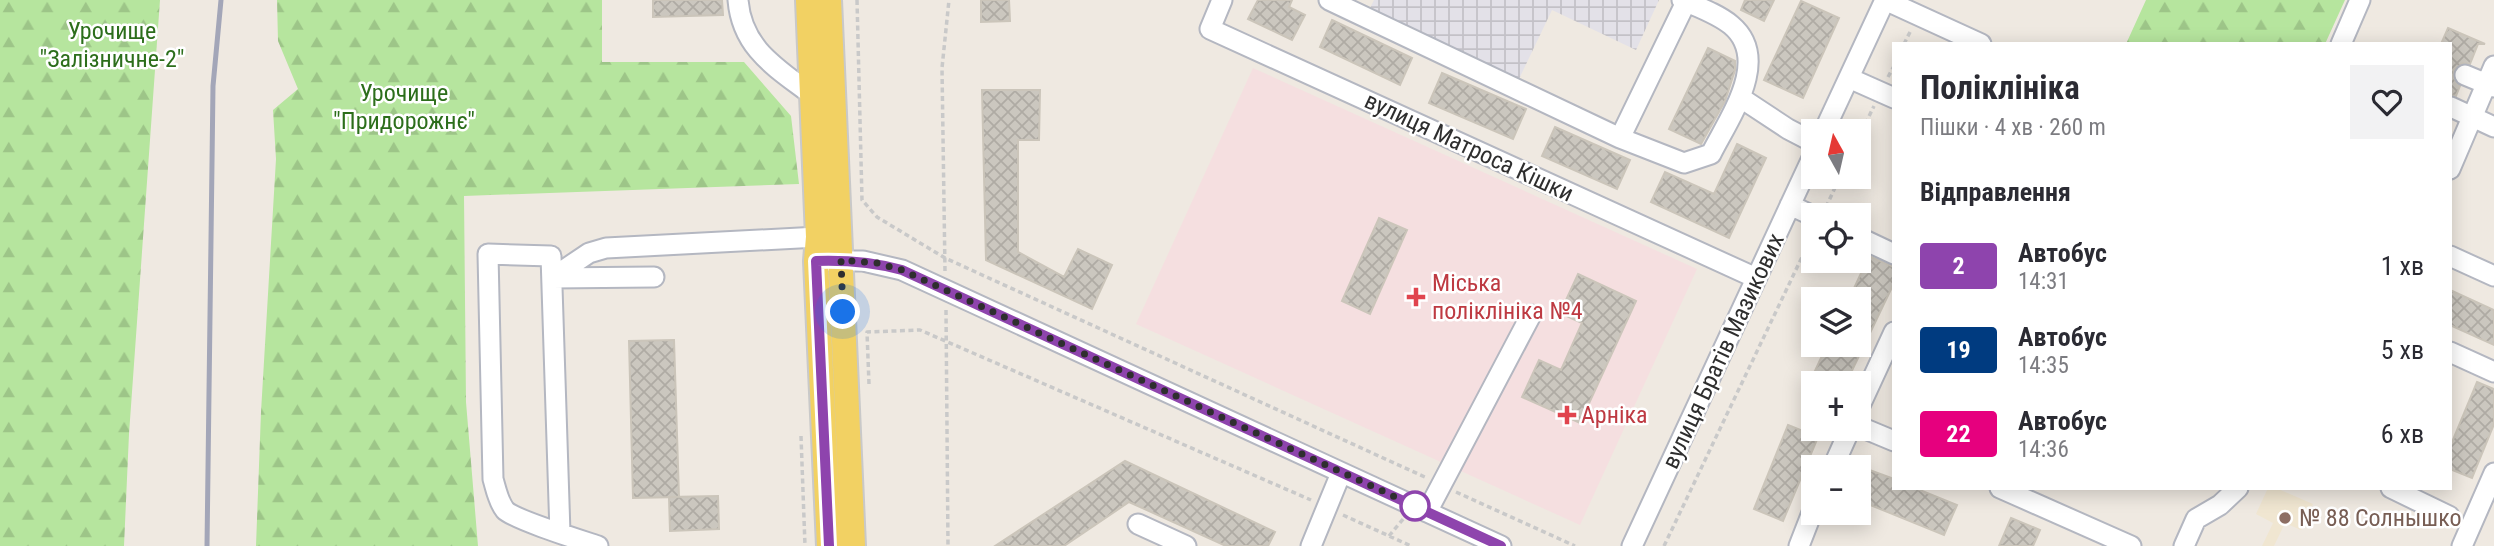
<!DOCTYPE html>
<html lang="uk">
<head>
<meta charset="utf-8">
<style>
  body { margin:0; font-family:"Roboto Condensed",sans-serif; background:#f2f2f3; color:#2b2b33; height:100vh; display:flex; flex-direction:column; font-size:26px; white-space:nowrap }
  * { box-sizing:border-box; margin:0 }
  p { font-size:23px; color:#7c7c81 }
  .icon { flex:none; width:38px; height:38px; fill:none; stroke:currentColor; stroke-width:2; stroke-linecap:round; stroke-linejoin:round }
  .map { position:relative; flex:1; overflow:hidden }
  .drawer { position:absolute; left:1892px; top:42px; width:560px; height:448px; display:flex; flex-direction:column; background:#fff; border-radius:0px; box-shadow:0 4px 18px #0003 }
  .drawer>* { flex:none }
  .badge { padding:0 14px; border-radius:5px; font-size:24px; line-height:46px }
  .needle { width:46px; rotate:352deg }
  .tools { position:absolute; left:1801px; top:119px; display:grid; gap:14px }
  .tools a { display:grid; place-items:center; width:70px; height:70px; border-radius:0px; background:#fff; box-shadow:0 4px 18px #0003; font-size:35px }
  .you { position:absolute; width:35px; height:35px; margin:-18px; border:5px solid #fff; border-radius:50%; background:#1a73e8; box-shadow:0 0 0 10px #1a73e833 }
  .map>.badge { position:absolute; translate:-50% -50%; box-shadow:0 0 0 4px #fff }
  h2 { padding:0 28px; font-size:26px; line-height:63px }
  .round { display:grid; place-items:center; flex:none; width:74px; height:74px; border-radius:0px; background:#f2f2f3 }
  .overview { display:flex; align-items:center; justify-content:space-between; height:119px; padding:0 28px }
  h1 { font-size:33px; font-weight:700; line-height:52px }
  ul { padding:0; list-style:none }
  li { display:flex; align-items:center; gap:21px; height:84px; padding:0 28px }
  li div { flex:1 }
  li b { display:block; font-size:26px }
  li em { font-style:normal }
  li .badge { min-width:77px; font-weight:700; text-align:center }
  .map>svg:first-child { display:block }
</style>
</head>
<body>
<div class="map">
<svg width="2494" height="546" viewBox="0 0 2494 546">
  <defs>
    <pattern id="industrial-grid" width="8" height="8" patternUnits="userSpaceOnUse" patternTransform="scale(1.75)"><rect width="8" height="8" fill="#e3e1e8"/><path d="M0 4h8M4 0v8" fill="none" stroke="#c3c1c7"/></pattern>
    <pattern id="forest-firs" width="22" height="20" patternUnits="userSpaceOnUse" patternTransform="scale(1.75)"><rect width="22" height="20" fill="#b6e59e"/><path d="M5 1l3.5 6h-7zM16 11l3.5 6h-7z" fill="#9dc588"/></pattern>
    <pattern id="building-cross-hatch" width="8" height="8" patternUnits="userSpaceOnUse" patternTransform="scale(1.75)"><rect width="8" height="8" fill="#cbc7bf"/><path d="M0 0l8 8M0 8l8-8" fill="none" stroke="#afaba4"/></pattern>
  </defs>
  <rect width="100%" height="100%" fill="#efe9e1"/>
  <path fill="url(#industrial-grid)" d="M 1374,0 L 1659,0 L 1636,50 L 1552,10 L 1519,79 L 1370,8 Z"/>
  <path fill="#f0e6d1" d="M 2268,488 L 2276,488 L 2313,504 L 2301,530 L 2285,523 L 2274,546 L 2262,546 L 2273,523 L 2256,514 Z"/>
  <path fill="#f5dfe0" d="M 1253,68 L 1697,269 L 1580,525 L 1136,324 Z"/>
  <path fill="url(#forest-firs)" d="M 0,0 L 160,0 L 129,434 L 124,546 L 0,546 Z
    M 277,0 L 602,0 L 602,62 L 744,62 L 791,116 L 799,184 L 464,196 L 466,402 L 478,546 L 256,546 L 261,412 L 276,159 L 273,110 L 298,89 L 278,41 Z
    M 2146,0 L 2345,0 L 2325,44 L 2126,44 Z"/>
  <path fill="url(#building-cross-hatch)" stroke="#cbc5ba" stroke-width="2" d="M 653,0 L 722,0 L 723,15 L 653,17 Z
    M 981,0 L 1009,0 L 1010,21 L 981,22 Z
    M 1258,0 L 1292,0 L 1289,7 L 1305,15 L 1292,40 L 1248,19 Z
    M 1745,0 L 1774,0 L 1764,21 L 1741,10 Z
    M 1801,1 L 1839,18 L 1803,98 L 1764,80 Z
    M 1332,20 L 1412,58 L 1400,85 L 1320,47 Z
    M 2448,28 L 2485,44 L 2478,44 L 2470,64 L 2463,63 L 2454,70 L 2453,77 L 2460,86 L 2456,96 L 2450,95 L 2450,44 L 2441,44 Z
    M 1708,48 L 1735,61 L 1735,70 L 1725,101 L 1701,144 L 1669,129 Z
    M 1442,73 L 1526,109 L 1513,139 L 1429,103 Z
    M 982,90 L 1040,90 L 1039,140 L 1018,140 L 1018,252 L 1064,277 L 1078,249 L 1112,265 L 1092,309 L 986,260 Z
    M 1555,127 L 1630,160 L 1617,189 L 1542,156 Z
    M 1737,144 L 1766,158 L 1729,238 L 1651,202 L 1665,172 L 1714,194 Z
    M 1379,218 L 1407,230 L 1370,314 L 1342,301 Z
    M 1869,256 L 1894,267 L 1894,283 L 1846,383 L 1837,383 L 1814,373 L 1827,345 L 1858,345 L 1858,299 L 1849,299 Z
    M 1578,274 L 1636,301 L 1580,423 L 1522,397 L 1539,360 L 1561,370 L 1582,323 L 1560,313 Z
    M 2450,290 L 2494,310 L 2494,345 L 2450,325 Z
    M 674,340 L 679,497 L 633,498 L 629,341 Z
    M 2477,382 L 2494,389 L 2494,424 L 2472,478 L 2450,469 L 2450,447 Z
    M 1788,425 L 1818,437 L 1783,521 L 1754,509 Z
    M 1125,461 L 1275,532 L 1268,546 L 1226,546 L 1129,502 L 1064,546 L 995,546 Z
    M 1864,468 L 1894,479 L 1894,488 L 1915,488 L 1957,505 L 1944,535 L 1858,500 L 1858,482 Z
    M 718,496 L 719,529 L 670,531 L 669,497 Z
    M 2011,518 L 2040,530 L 2033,546 L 1999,546 Z"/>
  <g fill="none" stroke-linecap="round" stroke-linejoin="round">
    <g stroke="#b4b7c1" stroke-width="23">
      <path id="minor" d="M 738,0 C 742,49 777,68 812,95
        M 1222,0 L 1210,29 L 1756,278
        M 1329,0 L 1620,138 L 1684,163 L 1711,154 C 1729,118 1772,59 1731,25 C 1718,14 1698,7 1682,0
        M 1885,0 L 1981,44
        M 2341,44 L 2360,0
        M 2465,75 L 2494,87
        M 1849,78 L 1894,98
        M 1741,98 L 1788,129 L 1813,142
        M 2451,107 L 2494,127
        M 1824,131 L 1885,0
        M 1620,138 L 1686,2
        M 2450,169 L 2494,66
        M 1790,205 L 1813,216
        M 1858,237 L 1894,254
        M 2450,256 L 2494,276
        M 827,261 L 863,261 L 902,270 L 1501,546
        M 552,278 L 589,253 L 606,248 L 818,237
        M 552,278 L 654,277
        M 2450,352 L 2494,372
        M 1858,410 L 1894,332
        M 1858,426 L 1894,441
        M 1833,467 L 1850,429
        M 2000,488 L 2131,546
        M 2391,488 L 2449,516
        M 1427,512 L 1531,315
        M 1138,524 L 1186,546
        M 560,533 L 551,256 L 488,254 L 493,479 C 496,489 498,501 505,510 C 513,519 583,541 598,546
        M 1311,546 L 1341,473
        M 1632,546 L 1813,156
        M 1799,546 L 1813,510
        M 2184,546 L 2196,519 L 2220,505 L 2238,488
        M 2462,546 L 2494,473"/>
    </g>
    <g stroke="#c9c9c9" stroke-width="28">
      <path id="major" d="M 808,0 L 818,237 L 816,261 L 829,546
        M 829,0 L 853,546"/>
    </g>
    <path stroke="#c9c9c9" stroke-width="3.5" stroke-dasharray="5 3.5" stroke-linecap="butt" d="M 857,0 L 862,200 L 877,217 L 945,258 L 1427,478
      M 1904,44 L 1911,30
      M 1888,77 L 1894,66
      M 1858,139 L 1874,106
      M 1826,207 L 1840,177
      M 945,271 L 942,68 L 949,0
      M 946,310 L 948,546
      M 869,384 L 867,332 L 920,330 L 1311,500
      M 801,436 L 805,546
      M 1456,492 L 1575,546
      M 1343,515 L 1411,546
      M 1389,536 L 1404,518
      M 1664,546 L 1813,234"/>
    <use href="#minor" stroke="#fff" stroke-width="19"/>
    <use href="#major" stroke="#f2d163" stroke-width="24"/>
    <path stroke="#a3a6b8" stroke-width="5" d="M 207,546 L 213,86 L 221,0"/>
  </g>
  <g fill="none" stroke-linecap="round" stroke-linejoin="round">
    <g stroke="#fff" stroke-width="16">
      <path id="line" d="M 829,546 L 816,261 C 846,260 873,262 902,270 L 1501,546"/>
    </g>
    <use href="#line" stroke="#8e44ad" stroke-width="10"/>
    <path stroke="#2e2e2e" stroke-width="7" stroke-dasharray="0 12.6" d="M 843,312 L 841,260 L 877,263 L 902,270 L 1415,506"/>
  </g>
  <g fill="#e0444e" stroke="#fff" stroke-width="2.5">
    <path d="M1412.5 286.5h7v7h7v7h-7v7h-7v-7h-7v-7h7z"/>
    <path d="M1563.5 404.5h7v7h7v7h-7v7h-7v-7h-7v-7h7z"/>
  </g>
  <circle fill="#fff" stroke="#8e44ad" stroke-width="3.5" cx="1415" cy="506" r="14"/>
  <circle fill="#8d6e63" stroke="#fff" stroke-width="2.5" cx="2285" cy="518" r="7"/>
  <g text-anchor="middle" stroke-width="5" stroke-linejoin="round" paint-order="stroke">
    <g font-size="24" fill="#2c6e1b" stroke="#fff">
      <text x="112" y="39">Урочище<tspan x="112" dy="28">"Залізничне-2"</tspan></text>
      <text x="404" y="101">Урочище<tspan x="404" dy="28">"Придорожнє"</tspan></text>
    </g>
    <g font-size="24" fill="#2e2e2e" stroke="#fff">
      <text transform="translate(1469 147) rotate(25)" y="8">вулиця Матроса Кішки</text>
      <text transform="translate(1723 351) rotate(-65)" y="8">вулиця Братів Мазикових</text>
    </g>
    <g font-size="24" fill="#be3a42" stroke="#fff" text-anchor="start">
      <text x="1432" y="291">Міська<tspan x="1432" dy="28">поліклініка №4</tspan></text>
      <text x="1581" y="423">Арніка</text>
    </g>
    <g font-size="24" fill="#785e54" stroke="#fff" text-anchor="start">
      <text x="2299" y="526">№ 88 Солнышко</text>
    </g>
  </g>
</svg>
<div class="tools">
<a><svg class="needle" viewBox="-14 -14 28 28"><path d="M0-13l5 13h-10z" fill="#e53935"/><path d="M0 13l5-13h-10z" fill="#7c7c81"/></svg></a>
<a><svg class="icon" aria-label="locate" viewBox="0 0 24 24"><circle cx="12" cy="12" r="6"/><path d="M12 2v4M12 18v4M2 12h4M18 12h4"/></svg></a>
<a><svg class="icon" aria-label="layers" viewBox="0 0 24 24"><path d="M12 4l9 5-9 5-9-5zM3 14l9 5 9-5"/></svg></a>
<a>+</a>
<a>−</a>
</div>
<div class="you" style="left:843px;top:312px"></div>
<section class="drawer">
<div class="overview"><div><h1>Поліклініка</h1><p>Пішки · 4 хв · 260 m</p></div><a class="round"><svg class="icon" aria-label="heart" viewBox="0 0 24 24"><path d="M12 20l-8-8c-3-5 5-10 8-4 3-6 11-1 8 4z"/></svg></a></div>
<h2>Відправлення</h2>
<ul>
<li><span class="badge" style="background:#8e44ad;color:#fff">2</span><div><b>Автобус</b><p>14:31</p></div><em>1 хв</em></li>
<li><span class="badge" style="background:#003b80;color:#fff">19</span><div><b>Автобус</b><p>14:35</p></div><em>5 хв</em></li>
<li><span class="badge" style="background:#e6007e;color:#fff">22</span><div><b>Автобус</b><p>14:36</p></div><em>6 хв</em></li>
</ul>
</section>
</div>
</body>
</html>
